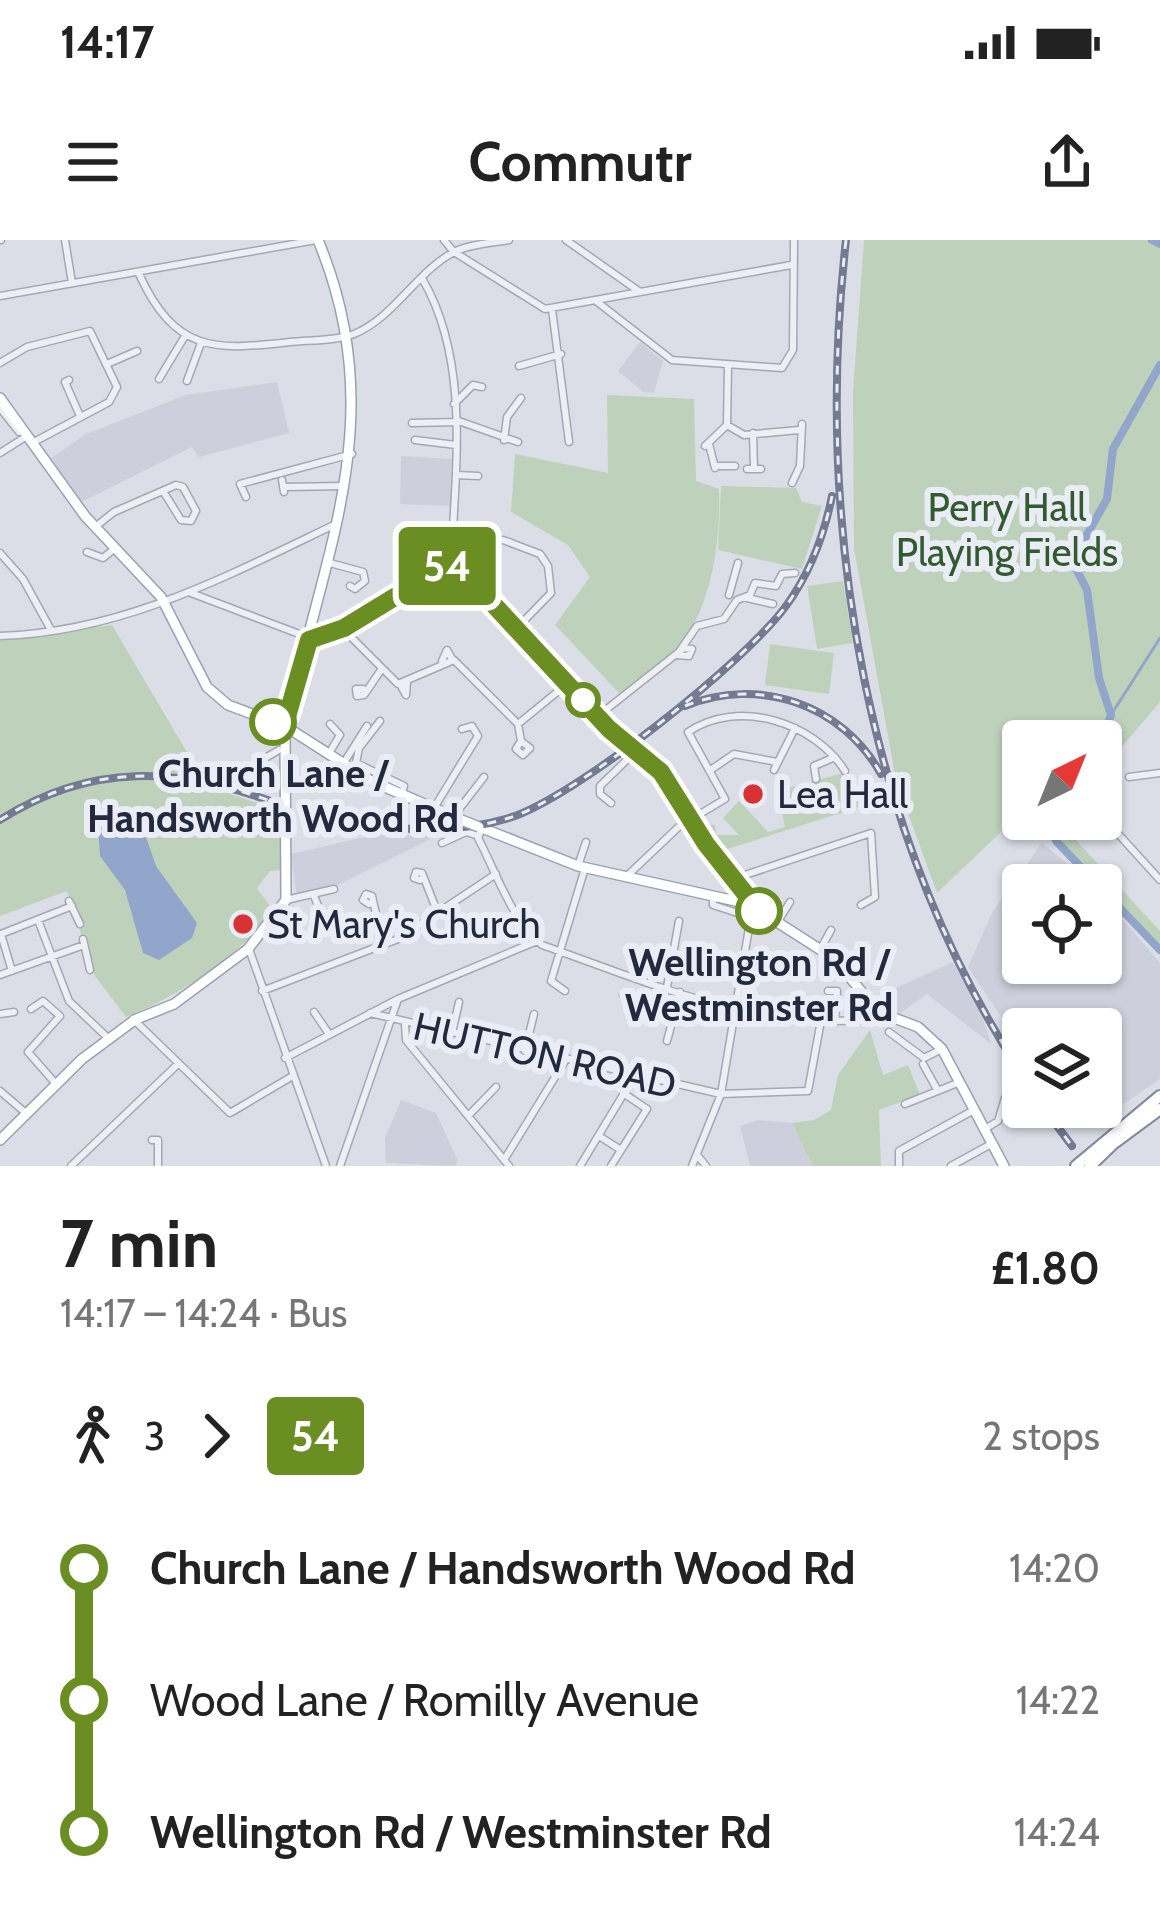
<!DOCTYPE html>
<html lang="en">
<head>
<meta charset="utf-8">
<style>
  body { margin:0; font-family:Cabin,sans-serif; background:#f2f2f2; color:#222; height:100vh; display:flex; flex-direction:column; font-size:45px; white-space:nowrap }
  * { box-sizing:border-box; margin:0 }
  p { font-size:39px; color:#767676 }
  .icon { flex:none; width:66px; height:66px; fill:none; stroke:currentColor; stroke-width:2; stroke-linecap:round; stroke-linejoin:round }
  .map { position:relative; height:926px; overflow:hidden }
  .sheet { display:flex; flex-direction:column; background:#fff; flex:1 }
  .sheet>* { flex:none }
  .badge { padding:0 24px; border-radius:9px; font-size:42px; line-height:78px }
  .needle { width:78px; rotate:43deg }
  .tools { position:absolute; left:1002px; top:480px; display:grid; gap:24px }
  .tools a { display:grid; place-items:center; width:120px; height:120px; border-radius:12px; background:#fff; box-shadow:0 3px 9px #0004; font-size:60px }
  .map>.badge { position:absolute; translate:-50% -50%; box-shadow:0 0 0 6px #fff }
  .legs { display:flex; align-items:center; gap:18px; height:132px; padding:0 60px; font-size:39px }
  .legs p { margin-inline-start:auto }
  .overview { display:flex; align-items:center; justify-content:space-between; height:204px; padding:0 60px }
  h1 { font-size:66px; font-weight:700; line-height:90px }
  ul { padding:0 60px; list-style:none }
  li { display:flex; align-items:center; gap:42px; height:132px; font-size:45px }
  li i { display:grid; place-items:center; width:18px; height:100%; margin:0 15px; background:currentColor }
  li i::after { content:''; width:30px; height:30px; margin:-15px; border:9px solid; border-radius:50%; background:#fff }
  li p { margin-inline-start:auto }
  li:first-child i { background:linear-gradient(#0000 50%,currentColor 0) }
  li:last-child i { background:linear-gradient(currentColor 50%,#0000 0) }
  .status { display:flex; justify-content:space-between; align-items:center; height:84px; padding:0 60px; background:#fff; direction:ltr }
  .status svg { height:33px; fill:currentColor }
  header { display:flex; justify-content:space-between; align-items:center; height:156px; padding:0 60px; background:#fff; font-size:54px; font-weight:700 }
  .map>svg:first-child { display:block }
</style>
</head>
<body>
<div class="status"><b>14:17</b><svg viewBox="0 0 49 12"><path d="M0 12V9h3v3zM5 12V6h3v6zM10 12V3h3v9zM15 12V0h3v12zM26 1h20v11H26zM47 4h2v5h-2z"/></svg></div>
<header><svg class="icon" aria-label="menu" viewBox="0 0 24 24"><path d="M4 6h16M4 12h16M4 18h16"/></svg>Commutr<svg class="icon" aria-label="share" viewBox="0 0 24 24"><path d="M12 15V3M7 8l5-5 5 5M5 13v7h14v-7"/></svg></header>
<div class="map">
<svg width="1160" height="926" viewBox="0 0 1160 926">
  <rect width="100%" height="100%" fill="#dbdee7"/>
  <path fill="#cdd0dc" d="M 640,102 L 663,121 L 654,153 L 643,152 L 618,131 Z
    M 277,142 L 289,193 L 199,217 L 192,207 L 81,262 L 51,218 L 86,194 L 186,155 Z
    M 401,216 L 452,219 L 451,266 L 400,264 Z
    M 373,595 L 437,596 L 336,646 L 297,658 L 291,614 Z
    M 1042,603 L 1093,645 L 1023,645 L 1023,723 L 1101,723 L 1101,654 L 1160,723 L 1160,839 L 1125,863 L 1101,859 L 1101,789 L 1023,789 L 1023,810 L 968,727 L 992,673 Z
    M 953,722 L 978,764 L 991,804 L 927,754 L 899,774 L 876,757 Z
    M 401,860 L 436,873 L 458,921 L 455,926 L 386,923 L 385,898 Z
    M 758,880 L 792,883 L 812,926 L 750,926 L 740,886 Z"/>
  <path fill="#bed2bb" d="M 864,0 L 1160,0 L 1160,462 L 1101,531 L 1101,501 L 1023,501 L 1023,571 L 937,653 L 896,540 L 854,308 L 853,151 Z
    M 607,155 L 694,159 L 696,241 L 719,249 C 721,302 711,376 672,414 C 657,429 637,441 620,454 L 555,385 L 590,337 L 568,305 L 511,272 L 515,214 L 608,233 Z
    M 721,246 L 796,248 L 802,262 L 822,266 L 802,329 L 718,310 Z
    M 843,341 L 853,403 L 817,409 L 807,346 Z
    M 112,385 L 194,524 L 193,541 L 283,572 L 285,630 L 270,631 L 257,648 L 274,672 C 234,719 183,754 126,777 L 95,736 L 67,651 L 0,676 L 0,399 Z
    M 770,404 L 834,413 L 829,454 L 765,445 Z
    M 847,532 L 863,566 L 718,612 L 697,583 L 715,585 L 716,595 L 739,595 L 723,578 L 739,561 L 768,592 L 785,587 L 777,551 Z
    M 1063,586 L 1160,691 L 1160,705 L 1061,601 L 1054,591 Z
    M 870,790 L 883,835 L 908,825 L 920,855 L 879,870 L 881,926 L 812,926 L 792,883 L 814,880 L 831,870 L 838,835 Z"/>
  <path fill="#92a6cb" d="M 117,570 L 139,577 L 156,626 L 197,683 L 192,698 L 159,720 L 143,713 L 125,650 L 100,616 L 98,585 Z"/>
  <g fill="none" stroke-linecap="round" stroke-linejoin="round">
    <path stroke="#92a6cb" stroke-width="3" d="M 1111,475 L 1160,398"/>
    <path stroke="#92a6cb" stroke-width="8" d="M 1152,0 L 1160,4
      M 1101,501 L 1111,475 L 1099,438 L 1087,350 L 1072,321 L 1107,259 L 1113,209 L 1160,125
      M 1043,579 L 1057,602 L 1160,710"/>
    <g stroke="#a4a8b4" stroke-width="9">
      <path id="minor" d="M 0,0 L 1,0
        M 65,0 L 72,43
        M 444,0 L 454,12 L 545,69 L 791,25
        M 566,0 L 640,52
        M 139,34 C 175,112 213,111 290,102 C 310,100 336,101 354,94 C 395,77 416,32 454,12 C 470,4 492,3 509,0
        M 423,40 C 471,123 455,234 451,324
        M 0,56 L 316,0
        M 596,61 L 672,120 L 782,128 L 793,110 L 794,0
        M 552,69 L 569,202
        M 0,123 L 27,107 L 90,91 L 117,147 L 109,162 L 32,203
        M 107,124 L 137,111
        M 519,126 L 561,114
        M 728,127 L 727,185 L 744,195 L 799,190
        M 159,139 L 185,96
        M 69,140 L 65,142 L 80,176
        M 187,141 L 201,103
        M 454,164 L 473,145 L 482,147
        M 0,168 L 19,192
        M 456,180 L 518,202
        M 412,183 L 456,182
        M 753,193 L 754,229
        M 415,200 L 456,205
        M 504,200 L 507,177 L 521,158
        M 709,204 L 715,228
        M 705,206 L 727,185
        M 0,213 L 27,196
        M 715,226 L 735,226
        M 747,229 L 761,229
        M 457,235 L 478,236
        M 282,240 L 284,252
        M 792,243 L 800,226 L 802,184
        M 283,247 L 344,246
        M 246,257 L 240,244 L 352,214
        M 95,287 L 114,272 L 176,245 L 183,247 L 196,271 L 191,281 L 181,280 L 163,251
        M 512,303 L 503,300 L 540,314 L 548,326 L 551,353 L 516,389
        M 87,312 L 103,318 L 114,309
        M 0,313 L 23,339 L 51,390
        M 330,323 L 363,332 L 365,341 L 355,349 L 350,346
        M 451,324 L 620,499
        M 439,330 L 460,335 L 601,491 L 609,489
        M 191,353 L 315,400 L 451,324
        M 729,355 L 738,323
        M 747,358 L 773,364
        M 343,389 L 398,444 L 454,420 L 518,484 L 567,444
        M 0,396 C 123,392 227,336 336,284
        M 679,412 L 697,386 L 724,379 L 737,360 L 750,355 L 755,343 L 776,346 L 782,334 L 795,333
        M 442,421 L 447,410 L 452,419
        M 400,444 L 406,455 L 407,442
        M 363,449 L 356,449 L 357,456 L 364,455 L 381,430
        M 598,476 L 684,408 L 692,409 L 689,416 L 677,415
        M 380,481 L 359,508 L 356,523 L 404,546 L 402,554
        M 518,484 L 521,501 L 530,508 L 523,515 L 516,509 L 521,501
        M 631,507 L 670,544 L 749,664
        M 328,515 L 340,495 L 330,484
        M 343,524 L 367,486
        M 227,527 L 241,532 L 279,510
        M 712,529 L 734,514 L 777,522
        M 774,530 L 795,488
        M 1129,537 L 1160,533
        M 816,539 L 814,526 L 835,517
        M 611,563 L 600,554 L 600,546 L 636,511
        M 434,568 L 478,496 L 472,486 L 462,489
        M 1101,575 L 1160,640
        M 453,577 L 484,537
        M 690,580 L 725,559 L 688,492 C 738,458 814,482 845,531
        M 482,588 L 478,598 C 496,632 512,681 542,705 C 648,742 771,798 886,776
        M 442,603 L 466,592 L 479,596
        M 578,626 L 586,602
        M 628,635 L 688,578
        M 733,639 L 871,593 L 875,657 L 861,665
        M 420,640 L 414,638 L 416,632 L 422,633 L 437,671
        M 314,656 L 326,685
        M 713,659 L 713,665 L 756,679
        M 286,660 L 334,649
        M 69,661 L 80,684
        M 369,664 L 363,660 L 366,654 L 372,656 L 383,705
        M 38,680 L 69,761 L 108,798
        M 777,683 L 790,662
        M 83,699 L 90,730
        M 821,708 L 831,690
        M 249,709 L 326,926
        M 714,719 L 742,724
        M 12,731 L 1,694 L 72,666
        M 0,735 L 84,705
        M 667,747 L 679,681
        M 262,751 L 398,699 L 496,634
        M 565,751 L 551,741 L 585,628
        M 828,751 L 837,751 L 835,779
        M 623,755 L 636,763 L 631,779
        M 31,769 L 43,761 L 60,776 L 28,812 L 56,844
        M 314,772 L 329,794
        M 370,773 L 721,854 L 808,851 L 820,786
        M 0,774 L 14,772
        M 134,780 L 230,873 L 291,837
        M 405,784 L 406,800 L 509,926
        M 889,792 L 924,818 L 942,809
        M 452,793 L 459,762
        M 667,801 L 680,752
        M 525,811 L 534,774
        M 285,818 L 398,759 L 537,701
        M 923,824 L 938,851
        M 0,851 L 27,874
        M 905,864 L 960,842
        M 469,875 L 496,847
        M 985,889 L 998,881 L 1005,858 L 1021,851
        M 599,896 L 621,910
        M 152,900 L 158,900 L 158,926
        M 697,915 L 706,926
        M 504,920 L 565,821
        M 71,926 L 178,824
        M 340,926 L 398,759
        M 580,926 L 635,835
        M 611,926 L 647,869 L 626,855
        M 692,926 L 721,854 L 751,676
        M 899,926 L 899,911 L 974,870
        M 951,926 L 993,903"/>
    </g>
    <g stroke="#99a0b3" stroke-width="12">
      <path id="major" d="M 0,158 L 85,276 L 161,357 L 207,447 L 228,465 L 279,484
        M 288,488 L 371,541 L 459,579
        M 285,493 C 320,318 394,182 318,0
        M 482,588 L 578,626 L 749,664 L 835,719 L 878,772 L 918,787 L 942,809 L 1004,926
        M 134,780 L 174,764 L 248,709 L 286,660 L 285,493
        M 0,900 L 82,819 L 136,779"/>
    </g>
    <g stroke="#81899f" stroke-width="14">
      <path id="highway" d="M 1114,903 L 1160,869
        M 1076,926 L 1160,856
        M 1090,926 L 1114,903"/>
    </g>
    <use href="#minor" stroke="#eeeff5" stroke-width="6"/>
    <use href="#major" stroke="#fff" stroke-width="9"/>
    <use href="#highway" stroke="#fff" stroke-width="10"/>
    <g stroke="#737a92" stroke-width="8">
      <path id="rail" d="M 846,0 C 814,284 865,595 1023,836
        M 685,466 C 759,436 842,464 881,534
        M 0,580 C 91,522 178,527 276,563
        M 344,583 C 399,590 456,594 509,578 C 576,557 744,423 786,366 C 810,333 824,296 832,256
        M 1043,867 L 1072,906"/>
    </g>
    <use href="#rail" stroke="#eaedf5" stroke-width="3" stroke-dasharray="9" stroke-linecap="butt"/>
    <g stroke="#a4a8b4" stroke-width="9" stroke-linecap="butt">
      <path id="minor-bridge" d="M 620,499 L 631,507"/>
    </g>
    <g stroke="#99a0b3" stroke-width="12" stroke-linecap="butt">
      <path id="major-bridge" d="M 459,579 L 479,587"/>
    </g>
    <use href="#minor-bridge" stroke="#eeeff5" stroke-width="6"/>
    <use href="#major-bridge" stroke="#fff" stroke-width="9"/>
  </g>
  <g fill="none" stroke-linecap="round" stroke-linejoin="round">
    <g stroke="#fff" stroke-width="27">
      <path id="line-1" d="M 273,482 L 280,483 L 288,473 L 309,400 L 344,388 L 439,330 L 457,325 L 609,489 L 661,532 L 706,604 L 759,671"/>
    </g>
    <use href="#line-1" stroke="#6b8e23" stroke-width="18"/>
  </g>
  <g fill="#fff" stroke="#6b8e23" stroke-width="6">
    <circle cx="583" cy="460" r="15"/>
    <circle cx="273" cy="482" r="21"/>
    <circle cx="759" cy="671" r="21"/>
  </g>
  <g fill="#d93235" stroke="#eaedf5" stroke-width="4.5">
    <circle cx="753" cy="554" r="12"/>
    <circle cx="243" cy="684" r="12"/>
  </g>
  <g text-anchor="middle" stroke-width="12" stroke-linejoin="round" paint-order="stroke">
    <g font-size="39" fill="#325b30" stroke="#eaedf5">
      <text x="1007" y="281">Perry Hall<tspan x="1007" dy="45">Playing Fields</tspan></text>
    </g>
    <g font-size="39" font-weight="bold" fill="#242a3e" stroke="#eaedf5">
      <text x="273" y="547">Church Lane /<tspan x="273" dy="45">Handsworth Wood Rd</tspan></text>
      <text x="759" y="736">Wellington Rd /<tspan x="759" dy="45">Westminster Rd</tspan></text>
    </g>
    <g font-size="39" fill="#242a3e" stroke="#eaedf5" text-anchor="start">
      <text x="777" y="568">Lea Hall</text>
      <text x="267" y="698">St Mary's Church</text>
    </g>
    <g font-size="39" fill="#242a3e" stroke="#eaedf5">
      <text transform="translate(545 815) rotate(13)" y="14">HUTTON ROAD</text>
    </g>
  </g>
</svg>
<div class="tools">
<a><svg class="needle" viewBox="-14 -14 28 28"><path d="M0-13l5 13h-10z" fill="#e53935"/><path d="M0 13l5-13h-10z" fill="#767676"/></svg></a>
<a><svg class="icon" aria-label="locate" viewBox="0 0 24 24"><circle cx="12" cy="12" r="6"/><path d="M12 2v4M12 18v4M2 12h4M18 12h4"/></svg></a>
<a><svg class="icon" aria-label="layers" viewBox="0 0 24 24"><path d="M12 4l9 5-9 5-9-5zM3 14l9 5 9-5"/></svg></a>
</div>
<b class="badge" style="left:447px;top:326px;background:#6b8e23;color:#fff">54</b>
</div>
<section class="sheet">
<div class="overview"><div><h1>7 min</h1><p>14:17 – 14:24 · Bus</p></div><b>£1.80</b></div>
<div class="legs"><svg class="icon" aria-label="walk" viewBox="0 0 24 24"><circle cx="13" cy="4" r="2"/><path d="M13 8l-2 6 4 7M11 14l-3 7M7 12l3-4h3l4 4"/></svg>3<svg class="icon" aria-label="forward" viewBox="0 0 24 24"><path d="M9 5l7 7-7 7"/></svg><b class="badge" style="background:#6b8e23;color:#fff">54</b><p>2 stops</p></div>
<ul>
<li><i style="color:#6b8e23"></i><b>Church Lane / Handsworth Wood Rd</b><p>14:20</p></li>
<li><i style="color:#6b8e23"></i><span>Wood Lane / Romilly Avenue</span><p>14:22</p></li>
<li><i style="color:#6b8e23"></i><b>Wellington Rd / Westminster Rd</b><p>14:24</p></li>
</ul>
</section>
</body>
</html>
